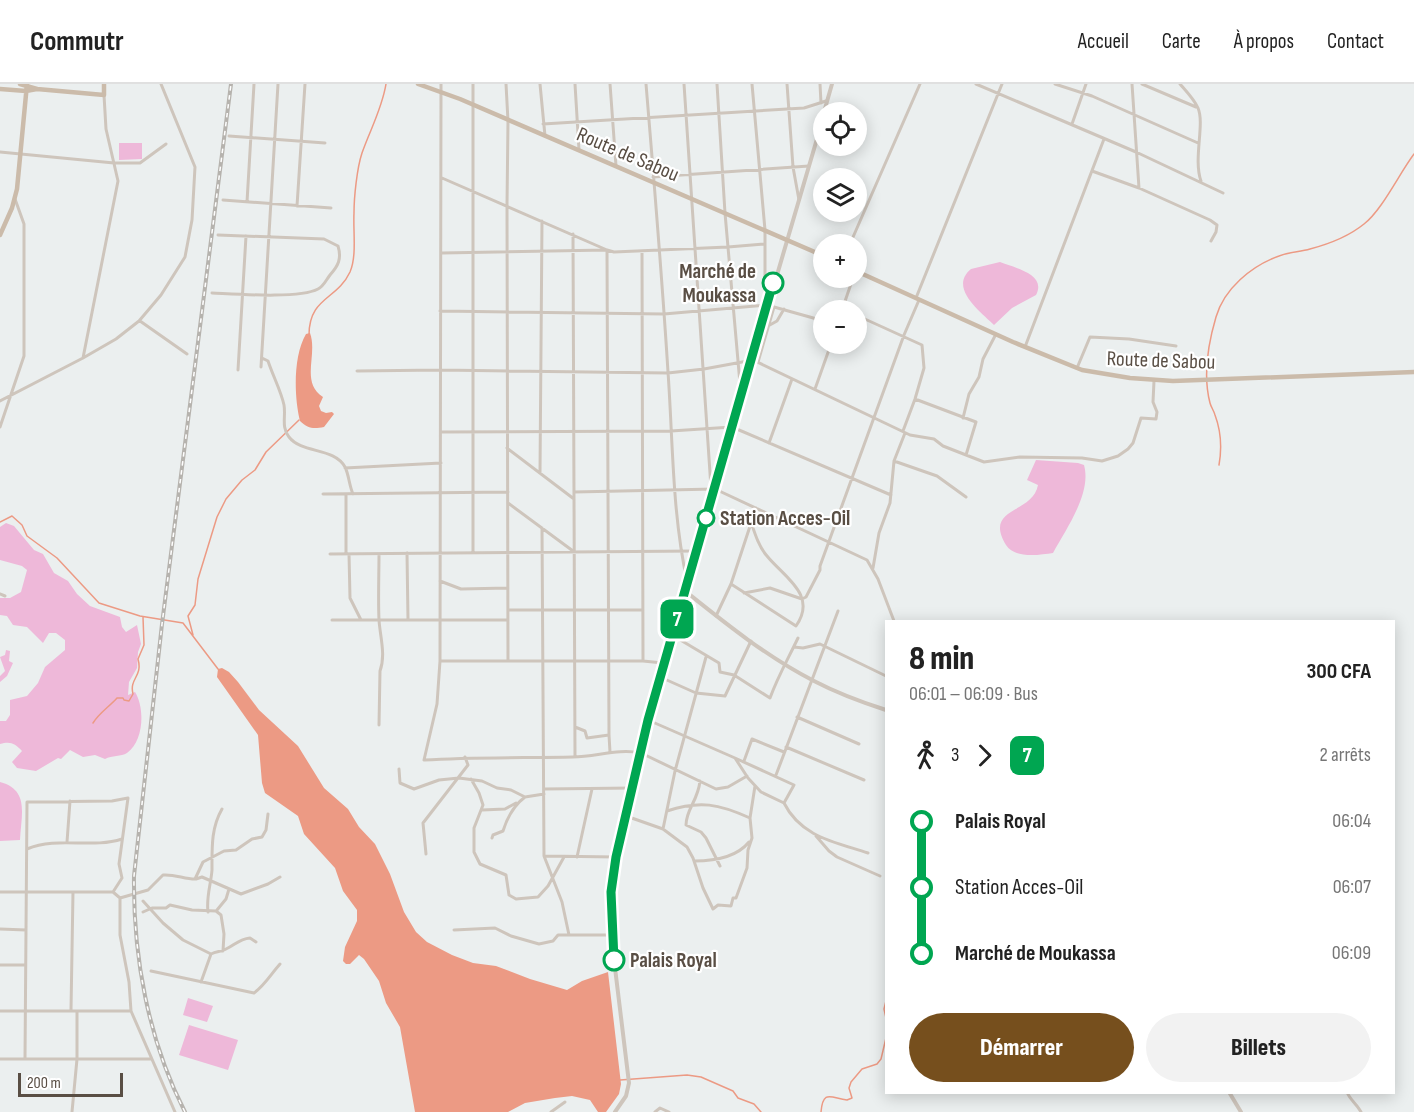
<!DOCTYPE html>
<html lang="fr">
<head>
<meta charset="utf-8">
<style>
  body { margin:0; font-family:"Sofia Sans Condensed",sans-serif; background:#f2f2f2; color:#222; height:100vh; display:flex; flex-direction:column; font-size:22px; white-space:nowrap }
  * { box-sizing:border-box; margin:0 }
  p { font-size:20px; color:#767676 }
  .icon { flex:none; width:33px; height:33px; fill:none; stroke:currentColor; stroke-width:2; stroke-linecap:round; stroke-linejoin:round }
  .map { position:relative; flex:1; overflow:hidden }
  .details { position:absolute; left:885px; top:536px; width:510px; height:474px; display:flex; flex-direction:column; background:#fff; border-radius:0px; box-shadow:0 3px 15px #0003 }
  .details>* { flex:none }
  .badge { padding:0 12px; border-radius:9px; font-size:21px; line-height:39px }
  .controls { position:absolute; left:813px; top:18px; display:grid; gap:12px }
  .controls a { display:grid; place-items:center; width:54px; height:54px; border-radius:50%; background:#fff; box-shadow:0 3px 15px #0003; font-size:30px }
  .scale { position:absolute; left:18px; bottom:15px; width:105px; box-sizing:border-box; padding-left:6px; border:3px solid #594e44; border-top:0; font-size:16px; line-height:21px; white-space:nowrap; color:#594e44; -webkit-text-stroke:4px #fff; paint-order:stroke }
  .map>.badge { position:absolute; translate:-50% -50%; box-shadow:0 0 0 3px #fff }
  .legs { display:flex; align-items:center; gap:9px; height:66px; padding:0 24px; font-size:20px }
  .legs p { margin-inline-start:auto }
  .head { display:flex; align-items:center; justify-content:space-between; height:102px; padding:0 24px }
  h1 { font-size:33px; font-weight:800; line-height:45px }
  .button { display:flex; gap:12px; margin-top:auto; padding:12px 24px }
  .button a { flex:1; height:69px; border-radius:36px; background:#764f1d; color:#fff; font-size:24px; font-weight:800; line-height:69px; text-align:center }
  .button a+a { background:#f2f2f2; color:#222 }
  ul { padding:0 24px; list-style:none }
  li { display:flex; align-items:center; gap:21px; height:66px; font-size:22px }
  li i { display:grid; place-items:center; width:9px; height:100%; margin:0 8px; background:currentColor }
  li i::after { content:''; width:15px; height:15px; margin:-8px; border:4px solid; border-radius:50%; background:#fff }
  li p { margin-inline-start:auto }
  li:first-child i { background:linear-gradient(#0000 50%,currentColor 0) }
  li:last-child i { background:linear-gradient(currentColor 50%,#0000 0) }
  header { display:flex; align-items:center; gap:36px; box-sizing:border-box; height:84px; padding:0 30px; background:#fff; border-bottom:2px solid #e0e0e0 }
  header strong { font-size:28px }
  nav { display:flex; gap:33px; margin-inline-start:auto; font-size:21px }
  .map>svg:first-child { display:block }
</style>
</head>
<body>
<header>
<strong>Commutr</strong>
<nav><a>Accueil</a><a>Carte</a><a>À propos</a><a>Contact</a></nav>
</header>
<div class="map">
<svg width="1414" height="1028" viewBox="0 0 1414 1028">
  <rect width="100%" height="100%" fill="#ebefef"/>
  <path fill="#eeb8d9" d="M 119,59 L 142,59 L 142,75 L 119,76 Z
    M 1000,178 C 1015,184 1047,190 1036,211 L 1012,224 L 994,241 C 981,228 948,204 971,185 Z
    M 1036,376 L 1078,379 L 1084,381 C 1092,409 1066,445 1053,469 C 1039,471 1015,475 1006,461 C 983,423 1033,430 1038,401 L 1027,396 Z
    M 6,439 L 14,442 L 34,466 L 43,470 L 54,489 L 68,497 L 77,510 L 90,522 L 120,533 L 122,543 L 126,548 L 137,541 L 141,560 L 138,568 L 137,584 L 129,598 L 128,611 L 135,608 C 145,624 144,657 127,669 C 121,673 112,671 105,675 L 95,671 L 83,673 L 70,666 L 61,675 L 58,674 L 36,687 L 17,684 L 12,678 L 22,667 C 15,659 10,657 0,660 L 0,637 L 6,637 L 10,631 L 10,616 L 27,612 L 38,599 L 45,583 L 65,566 L 65,556 L 56,549 L 49,549 L 43,559 L 27,543 L 13,541 L 7,532 L 0,531 L 0,514 L 10,514 L 21,508 L 27,486 L 22,482 L 0,476 L 0,443 Z
    M 6,566 L 10,567 L 9,577 L 13,579 L 7,592 L 0,598 L 0,592 L 5,587 L 0,573 L 5,571 Z
    M 0,698 C 30,706 21,731 20,756 L 0,757 Z
    M 188,914 L 213,922 L 207,938 L 183,931 Z
    M 189,941 L 238,956 L 228,986 L 179,971 Z"/>
  <path fill="#ec9a84" d="M 310,249 C 318,271 300,298 323,313 L 319,322 L 321,327 L 326,329 L 332,328 L 334,330 L 324,343 C 314,345 308,345 300,337 C 294,313 293,272 306,250 Z
    M 222,584 L 229,588 L 238,598 L 259,626 L 298,662 L 324,704 L 348,725 L 359,743 L 375,760 L 390,790 L 404,828 L 416,848 L 427,858 L 452,871 L 473,879 L 496,882 L 530,895 L 567,906 L 582,897 L 608,888 L 621,1000 L 619,1010 L 606,1028 L 598,1028 L 590,1016 L 572,1012 L 555,1014 L 525,1019 L 508,1028 L 415,1028 L 400,943 L 386,919 L 379,897 L 364,875 L 359,871 L 350,880 L 346,880 L 343,877 L 345,863 L 357,837 L 357,826 L 343,807 L 335,784 L 304,750 L 298,732 L 265,709 L 262,699 L 258,651 L 217,593 L 218,585 Z"/>
  <g fill="none" stroke-linecap="round" stroke-linejoin="round">
    <path stroke="#ec9a84" stroke-width="1.5" d="M 309,251 C 309,213 337,216 350,188 C 357,172 353,147 354,129 C 354,113 357,84 362,69 C 370,46 382,25 386,0
      M 1219,381 C 1222,364 1221,347 1215,331 C 1214,327 1211,323 1210,319 C 1203,292 1208,260 1216,233 C 1224,205 1251,182 1279,172 C 1289,168 1300,168 1310,165 C 1329,160 1348,153 1364,140 C 1382,126 1399,90 1414,70
      M 0,438 L 12,432 L 22,441 L 27,452 L 57,474 L 99,519 L 140,532 L 183,539 L 218,585
      M 193,551 L 188,532 L 195,521 L 198,495 L 217,433 L 226,415 L 242,396 L 255,386 L 266,368 L 299,336
      M 93,639 C 99,629 109,623 117,614 L 123,614 L 124,616 L 129,617 L 133,610 C 129,594 143,593 138,575 L 144,561 L 143,533
      M 886,917 L 884,925 L 886,934
      M 620,996 L 687,991 L 701,993 L 733,1007 L 738,1014 L 754,1020 L 761,1028
      M 821,1028 C 823,1005 831,1014 847,1016 L 852,1014 L 849,1004 L 851,998 L 862,985 L 877,980 L 881,975 L 886,954"/>
    <path stroke="#cec5bc" stroke-width="3" d="M 441,0 L 440,577 L 437,620 L 424,676 C 474,673 523,674 573,673 C 596,673 618,664 641,669 L 716,705 L 728,703 L 747,692
      M 473,0 L 473,469
      M 506,0 L 508,37 L 507,121 L 508,577
      M 540,0 L 545,52
      M 575,0 L 579,66
      M 610,0 L 616,82
      M 646,0 C 654,96 662,192 668,288 C 673,358 672,428 687,497
      M 684,0 L 711,404
      M 717,0 L 725,129 L 741,311
      M 752,0 L 765,146 L 765,220
      M 787,0 L 793,83 L 799,116
      M 820,0 L 821,19
      M 976,0 L 1136,68 L 1223,109
      M 1055,0 L 1092,12 L 1198,59
      M 1132,0 L 1139,104
      M 1142,0 L 1196,23
      M 1180,0 C 1186,7 1194,15 1198,24 C 1205,40 1193,75 1201,97
      M 543,40 L 804,24 L 826,17
      M 1072,40 L 1086,0
      M 229,52 L 325,59
      M 0,68 L 114,79 L 140,79 L 166,60
      M 1092,87 L 1139,104 L 1210,136 L 1217,141 L 1216,148 L 1211,157
      M 653,93 L 809,82
      M 442,94 L 607,166 L 609,651 L 610,668
      M 223,116 L 331,124
      M 247,118 L 254,0
      M 297,122 L 305,0
      M 573,150 L 575,673
      M 850,160 L 920,0
      M 642,167 L 643,577
      M 442,169 L 607,166 L 614,168 L 728,163 L 764,160
      M 212,209 C 235,210 299,215 318,205 C 324,202 326,196 330,191 C 338,182 342,175 338,162 L 324,155 L 218,151
      M 916,214 L 1002,0
      M 842,226 L 853,194
      M 440,227 L 664,230 L 768,221
      M 856,231 L 922,261 L 924,284 L 915,315 L 903,347
      M 140,237 L 187,270
      M 768,242 L 777,237 L 784,225
      M 1025,263 L 1104,55
      M 83,274 L 118,97 L 106,45 L 104,11
      M 262,274 L 268,277 C 273,292 281,307 284,321 C 286,332 281,343 289,353 C 302,370 334,363 345,383 C 349,391 349,401 353,410
      M 758,278 L 774,223 L 824,237
      M 261,283 L 278,0
      M 1077,284 L 1090,253 L 1129,255 L 1176,262
      M 238,286 L 246,152
      M 357,287 L 440,286 L 668,289 L 704,285 L 753,276 L 910,351 L 934,355 L 943,362 L 984,378 L 1020,373 L 1082,374 L 1102,377 L 1118,372 L 1128,365 L 1133,359 L 1141,334 L 1156,335 L 1157,328 L 1153,318 L 1154,297
      M 815,305 L 831,260
      M 915,315 L 976,338 L 966,371
      M 0,317 L 83,274 L 116,255 L 139,237 L 161,211 L 185,173 L 192,136 L 195,83 L 161,0
      M 963,334 L 969,310 L 979,293 L 983,275 L 996,250
      M 0,343 L 24,272 L 24,140 L 15,115
      M 441,348 L 671,347 L 732,343 L 891,411
      M 769,359 L 792,295
      M 507,364 L 574,415
      M 894,377 L 937,392 L 966,413
      M 345,384 L 441,379
      M 540,389 L 542,137
      M 574,408 L 715,405 L 867,476 L 878,495 L 894,537
      M 323,410 L 508,408
      M 508,419 L 573,467
      M 542,444 L 544,772 L 562,818 L 569,851 L 611,851
      M 407,469 L 408,536
      M 330,470 L 696,467
      M 346,470 L 346,410
      M 349,470 L 350,514 L 361,536
      M 873,484 L 879,449 L 890,419 L 894,377 L 905,349
      M 440,497 L 461,505 L 508,504
      M 731,500 L 796,542 C 818,511 784,493 767,472 C 759,463 755,450 751,438
      M 744,509 L 770,504 L 802,515 L 806,513 L 820,486 L 820,482 L 904,251 L 919,216
      M 0,510 L 5,512
      M 508,526 L 643,526
      M 716,532 L 731,500 L 756,424
      M 332,536 L 508,536
      M 672,551 L 719,579 L 720,588 L 734,591 L 770,614 C 778,592 788,575 798,554
      M 794,563 L 803,564 L 820,560 L 886,592
      M 440,577 L 643,577 L 663,579
      M 660,593 L 696,609 L 725,612 L 751,557
      M 797,633 L 859,660
      M 648,636 L 735,674 L 748,694 L 761,708 L 784,719
      M 379,641 L 380,587 C 386,571 380,552 379,536 C 378,514 379,491 379,470
      M 575,643 L 585,647 L 587,654 L 609,651
      M 786,663 L 864,696
      M 735,674 L 794,701 L 784,719 C 801,753 835,758 868,769
      M 744,677 L 752,655 L 784,668
      M 399,685 L 400,699 L 414,705 L 439,696 L 459,694 L 482,697 L 497,704 L 511,706 L 525,713 L 544,710
      M 776,691 L 838,527
      M 471,695 L 479,709 L 483,721 L 474,744 L 474,768 L 480,780 L 506,791 L 509,811 L 516,815 L 538,813 L 548,802 L 564,773
      M 700,697 C 698,717 686,725 686,741 L 701,748 L 706,754 L 720,782
      M 544,705 L 633,704
      M 482,726 L 505,725 L 516,719
      M 667,727 C 700,716 719,720 750,734
      M 626,732 L 663,745 L 687,763 L 693,774 L 703,804 L 713,825 L 718,821 L 731,822 L 733,814 L 736,814 L 747,784 L 748,766 L 752,754 L 750,734 L 755,702
      M 663,745 L 675,687 L 706,573
      M 816,752 L 829,767 L 837,773 L 880,792
      M 492,754 L 493,751 L 503,747 C 507,734 513,722 525,713
      M 67,758 L 70,717
      M 27,765 C 58,752 91,765 122,755
      M 426,770 L 423,739 L 468,681 L 465,673
      M 544,772 L 616,773
      M 577,773 L 592,705
      M 694,777 C 714,777 736,774 749,758
      M 196,795 L 202,793 L 241,810 L 268,800 L 280,793
      M 0,808 L 113,808 L 120,814 L 120,851 L 129,898 L 131,927 L 175,1028
      M 120,814 L 148,806 L 163,791 C 175,790 184,795 195,795 L 203,778 L 224,767 L 236,766 L 252,755 L 262,753 L 266,746 L 268,730
      M 143,817 L 163,839 L 183,856 L 211,870 C 217,867 221,868 226,865 C 235,861 239,855 250,854 L 256,858
      M 217,826 L 226,815 L 229,805
      M 143,828 L 152,824 L 166,824 L 170,821 L 192,826 L 216,827 L 221,831 L 224,850 L 223,867
      M 208,828 C 206,813 211,800 212,786 C 212,764 211,744 222,725
      M 0,845 L 26,846
      M 454,846 L 495,844 L 511,852 L 539,860 L 553,857 L 558,851 L 569,851
      M 0,881 L 25,881
      M 151,887 L 254,909 C 265,901 271,890 280,880
      M 201,898 L 211,870
      M 71,926 L 73,808
      M 0,927 L 131,927
      M 0,975 L 151,975
      M 25,975 L 27,718 L 112,717 L 128,714 L 119,780 L 122,794 L 113,808
      M 1347,1008 C 1350,1016 1357,1020 1361,1028
      M 72,1028 L 77,975 L 77,927
      M 551,1028 L 565,1018
      M 655,1028 L 660,1024 L 669,1028"/>
    <path stroke="#cec5bc" stroke-width="4" d="M 824,28 L 832,0
      M 685,507 C 725,539 767,573 814,597 C 837,609 861,618 886,626
      M 1229,1008 L 1241,1028
      M 615,1028 L 626,1012 L 629,999 L 611,851 L 611,809 L 616,773 L 663,579 L 824,31"/>
    <path stroke="#cbbbaa" stroke-width="4.5" d="M 20,0 L 37,5
      M 418,0 L 460,15 L 824,172
      M 0,5 L 26,7 L 37,5 L 104,11 L 104,0
      M 0,151 L 12,124 L 17,105 L 27,0
      M 856,187 L 1013,258 L 1082,286 L 1130,294 L 1173,297 L 1414,288"/>
    <g stroke="#b6b3ae" stroke-width="4">
      <path id="rail" d="M 185,1028 C 148,956 133,872 134,792 L 162,540 L 231,0"/>
    </g>
    <use href="#rail" stroke="#fff" stroke-width="1.5" stroke-dasharray="4.5" stroke-linecap="butt"/>
  </g>
  <g fill="none" stroke-linecap="round" stroke-linejoin="round">
    <g stroke="#fff" stroke-width="14">
      <path id="line-1" d="M 614,876 L 611,808 L 616,773 L 648,636 L 773,199"/>
    </g>
    <use href="#line-1" stroke="#00a651" stroke-width="9"/>
  </g>
  <g fill="#fff" stroke="#00a651" stroke-width="3">
    <circle cx="773" cy="199" r="10"/>
    <circle cx="706" cy="434" r="8"/>
    <circle cx="614" cy="876" r="10"/>
  </g>
  <g text-anchor="middle" stroke-width="4.5" stroke-linejoin="round" paint-order="stroke">
    <g font-size="21" fill="#594e44" stroke="#fff">
      <text transform="translate(628 70) rotate(23)" y="7">Route de Sabou</text>
      <text transform="translate(1161 276) rotate(2)" y="7">Route de Sabou</text>
    </g>
    <g font-size="21" font-weight="bold" fill="#594e44" stroke="#fff" text-anchor="start">
      <text x="756" y="194" text-anchor="end">Marché de<tspan x="756" dy="24">Moukassa</tspan></text>
      <text x="720" y="441">Station Acces-Oil</text>
      <text x="630" y="883">Palais Royal</text>
    </g>
  </g>
</svg>
<div class="controls">
<a><svg class="icon" aria-label="locate" viewBox="0 0 24 24"><circle cx="12" cy="12" r="6"/><path d="M12 2v4M12 18v4M2 12h4M18 12h4"/></svg></a>
<a><svg class="icon" aria-label="layers" viewBox="0 0 24 24"><path d="M12 4l9 5-9 5-9-5zM3 14l9 5 9-5"/></svg></a>
<a>+</a>
<a>−</a>
</div>
<div class="scale">200 m</div>
<b class="badge" style="left:677px;top:535px;background:#00a651;color:#fff">7</b>
<section class="details">
<div class="head"><div><h1>8 min</h1><p>06:01 – 06:09 · Bus</p></div><b>300 CFA</b></div>
<div class="legs"><svg class="icon" aria-label="walk" viewBox="0 0 24 24"><circle cx="13" cy="4" r="2"/><path d="M13 8l-2 6 4 7M11 14l-3 7M7 12l3-4h3l4 4"/></svg>3<svg class="icon" aria-label="forward" viewBox="0 0 24 24"><path d="M9 5l7 7-7 7"/></svg><b class="badge" style="background:#00a651;color:#fff">7</b><p>2 arrêts</p></div>
<ul>
<li><i style="color:#00a651"></i><b>Palais Royal</b><p>06:04</p></li>
<li><i style="color:#00a651"></i><span>Station Acces-Oil</span><p>06:07</p></li>
<li><i style="color:#00a651"></i><b>Marché de Moukassa</b><p>06:09</p></li>
</ul>
<div class="button"><a>Démarrer</a><a>Billets</a></div>
</section>
</div>
</body>
</html>
